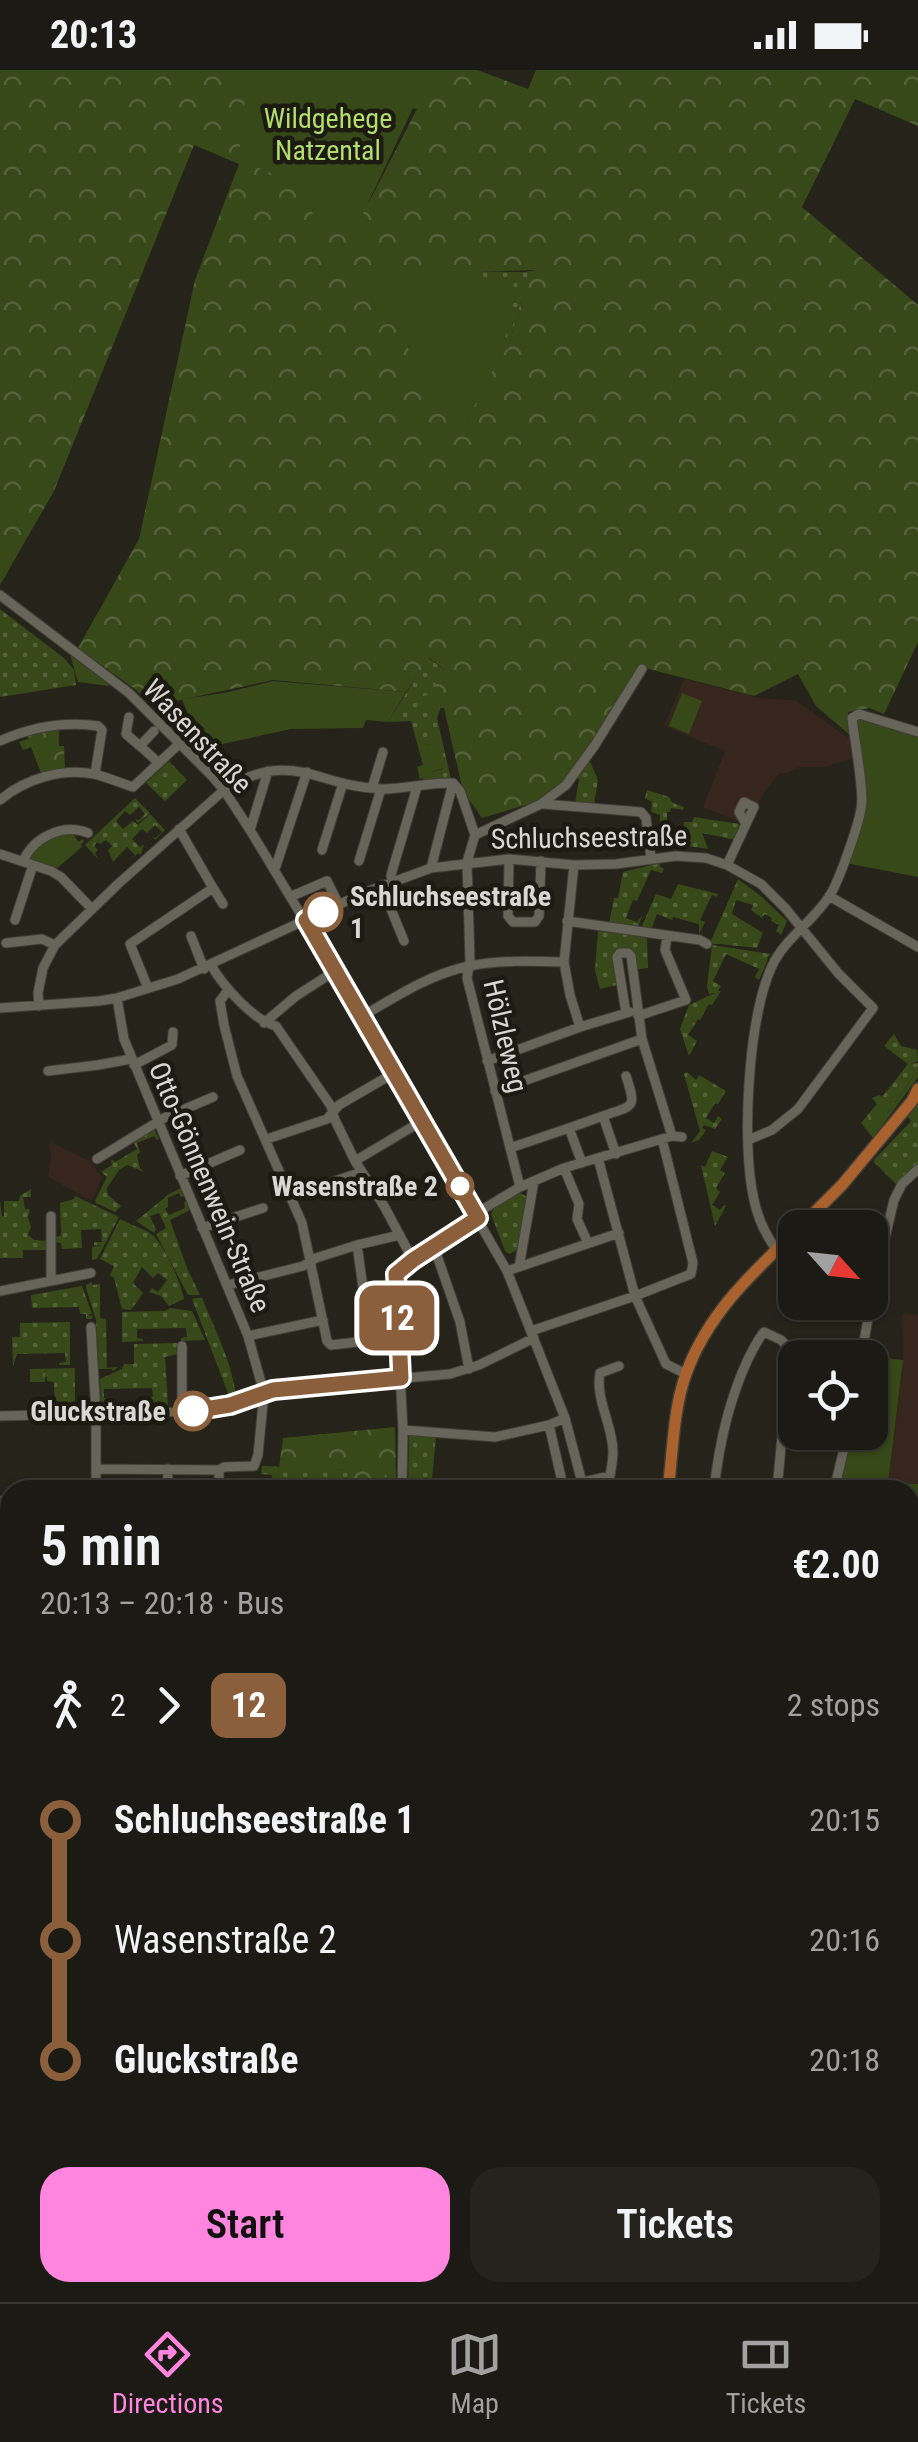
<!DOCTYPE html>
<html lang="en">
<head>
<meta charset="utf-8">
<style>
  body { margin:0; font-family:"Roboto Condensed",sans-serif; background:#25231d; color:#f1f3f6; height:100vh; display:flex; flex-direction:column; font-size:38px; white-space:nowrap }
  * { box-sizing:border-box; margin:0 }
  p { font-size:32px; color:#a0a1a0 }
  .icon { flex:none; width:55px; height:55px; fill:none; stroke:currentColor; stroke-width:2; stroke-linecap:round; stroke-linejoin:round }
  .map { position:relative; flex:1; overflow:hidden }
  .details { position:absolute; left:0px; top:1410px; width:920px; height:822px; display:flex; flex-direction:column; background:#1c1a14; border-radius:30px 30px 0 0; box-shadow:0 2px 8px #0004,0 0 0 2px #3a3834 }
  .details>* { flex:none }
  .badge { padding:0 20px; border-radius:15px; font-size:35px; line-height:65px }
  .needle { width:65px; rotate:117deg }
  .tools { position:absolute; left:778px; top:1140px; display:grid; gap:20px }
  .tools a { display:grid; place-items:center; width:110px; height:110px; border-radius:20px; background:#1c1a14; box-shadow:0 2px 8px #0004,0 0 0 2px #3a3834; font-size:50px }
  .map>.badge { position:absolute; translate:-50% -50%; box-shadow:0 0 0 5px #fff }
  .legs { display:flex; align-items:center; gap:15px; height:110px; padding:0 40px; font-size:32px }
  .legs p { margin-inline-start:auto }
  .head { display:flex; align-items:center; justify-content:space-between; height:170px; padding:0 40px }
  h1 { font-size:55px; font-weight:600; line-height:75px }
  .action { display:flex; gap:20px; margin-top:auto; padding:20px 40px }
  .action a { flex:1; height:115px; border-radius:30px; background:#ff85de; color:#111; font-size:40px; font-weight:600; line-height:115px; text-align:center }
  .action a+a { background:#25231d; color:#f1f3f6 }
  ul { padding:0 40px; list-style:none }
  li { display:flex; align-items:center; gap:35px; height:120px; font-size:38px }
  li i { display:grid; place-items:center; width:15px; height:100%; margin:0 12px; background:currentColor }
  li i::after { content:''; width:25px; height:25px; margin:-12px; border:8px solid; border-radius:50%; background:#1c1a14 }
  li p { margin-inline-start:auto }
  li:first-child i { background:linear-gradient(#0000 50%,currentColor 0) }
  li:last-child i { background:linear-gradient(currentColor 50%,#0000 0) }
  .status { display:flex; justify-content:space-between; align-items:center; height:70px; padding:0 50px; background:#1c1a14; direction:ltr }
  .status svg { height:28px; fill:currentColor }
  .tab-bar { display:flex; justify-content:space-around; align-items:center; height:140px; border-top:2px solid #3a3834; background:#1c1a14; font-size:28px; color:#a0a1a0 }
  .tab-bar a { display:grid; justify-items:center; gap:5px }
  .tab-bar .selected { color:#ff85de }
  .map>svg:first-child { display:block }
</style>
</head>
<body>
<div class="status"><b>20:13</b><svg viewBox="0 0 49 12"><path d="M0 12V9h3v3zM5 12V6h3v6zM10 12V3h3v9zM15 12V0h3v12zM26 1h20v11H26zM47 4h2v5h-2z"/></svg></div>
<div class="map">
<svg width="918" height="2232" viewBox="0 0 918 2232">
  <defs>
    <pattern id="grass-dots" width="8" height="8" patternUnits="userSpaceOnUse" patternTransform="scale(2.5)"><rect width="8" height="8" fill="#374918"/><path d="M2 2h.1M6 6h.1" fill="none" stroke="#536239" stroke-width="1.8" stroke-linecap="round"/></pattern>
    <pattern id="forest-crowns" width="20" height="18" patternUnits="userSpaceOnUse" patternTransform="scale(2.5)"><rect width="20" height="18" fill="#374918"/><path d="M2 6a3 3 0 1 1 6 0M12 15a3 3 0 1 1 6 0" fill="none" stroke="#536239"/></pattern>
  </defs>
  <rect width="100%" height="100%" fill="#26231a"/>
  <path fill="#37261d" d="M 684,609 L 764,629 L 795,630 L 850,669 L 854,688 L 825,697 L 799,697 L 787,703 L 780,703 L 765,721 L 747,755 L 703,737 L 725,681 L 664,656 Z
    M 52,1073 L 90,1091 L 102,1107 L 92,1131 L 48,1107 L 51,1085 L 49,1074 Z
    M 902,1243 L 918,1245 L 918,1414 L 888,1413 L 903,1290 Z
    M 59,2223 L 136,2223 L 136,2229 L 135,2232 L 47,2232 L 60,2229 Z"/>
  <path fill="url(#grass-dots)" d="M 537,200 L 521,222 L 521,231 L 508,278 L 492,295 L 470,356 L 458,336 L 488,227 L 479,202 L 525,202 Z
    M 0,539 L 64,588 L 74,600 L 76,615 L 0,627 Z
    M 428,588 L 444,599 L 430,625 L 419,628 L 424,637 L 441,637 L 437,648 L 451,709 L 425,713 L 423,708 L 431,706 L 431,702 L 443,699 L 437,673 L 427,675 L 425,671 L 417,673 L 411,651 L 388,652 Z
    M 588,687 L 598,710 L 594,735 L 575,733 L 579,709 L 574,707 Z
    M 169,691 L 187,710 L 165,731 L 146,713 Z
    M 647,720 L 669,727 L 673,733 L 684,737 L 683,740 L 671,738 L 670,742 L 667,742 L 667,756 L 679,760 L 678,765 L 668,761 L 667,769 L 659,769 L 660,745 L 651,742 L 652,732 L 645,728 Z
    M 135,728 L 150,743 L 138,753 L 135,749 L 139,750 L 145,744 L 139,737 L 130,745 L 125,741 L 116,751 L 123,759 L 133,751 L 138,755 L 150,744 L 165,760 L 155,770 L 152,766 L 155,768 L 162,762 L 155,755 L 147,763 L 142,759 L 132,769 L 140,777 L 144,774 L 141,785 L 138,783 L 131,790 L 135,785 L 127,777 L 113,792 L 108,780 L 112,776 L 106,770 L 100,774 L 97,772 L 94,776 L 98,780 L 95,783 L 99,790 L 85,775 Z
    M 694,747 L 739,754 L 740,759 L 736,770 L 702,763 L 708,779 L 688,776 L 674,776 L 683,760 L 684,752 L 692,752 Z
    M 660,793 L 660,797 L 664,799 L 662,803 L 651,800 L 637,831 L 633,830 L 626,848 L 637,852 L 643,845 L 637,858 L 609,854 L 614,828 L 618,828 L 623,802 Z
    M 738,809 L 762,827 L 787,851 L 781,865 L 776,861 L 779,855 L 771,851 L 772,848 L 765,844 L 762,848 L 751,840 L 753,835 L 736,830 L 732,844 L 763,863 L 757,878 L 710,873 Z
    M 678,814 L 718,824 L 717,827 L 712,825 L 700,850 L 705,852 L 699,864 L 699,854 L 673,847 L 672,850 L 657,844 L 651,860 L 641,858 L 656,824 L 671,829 Z
    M 598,861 L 647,866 L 648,898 L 633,900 L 633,881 L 615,880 L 617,915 L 600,919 L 595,900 Z
    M 712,875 L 771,884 L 767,888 L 768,889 L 759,910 L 755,907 L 759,899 L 726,884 L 713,911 L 721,916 L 718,921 L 721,921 L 712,935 L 709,934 L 700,950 L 698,949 L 688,965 L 697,971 L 689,986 L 680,959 L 689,935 L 715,923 L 709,924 L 707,916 Z
    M 894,964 L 901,976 L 917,980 L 918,991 L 910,994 L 918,993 L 918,1000 L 886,1045 L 872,1028 L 879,1025 L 882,1027 L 908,994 L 884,976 Z
    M 687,1002 L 696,1010 L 699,1005 L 726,1021 L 718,1034 L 715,1033 L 706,1048 L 714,1053 L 718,1046 L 722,1049 L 715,1059 L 704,1055 L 702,1058 L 706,1060 L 699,1070 L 691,1073 L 700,1061 L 684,1004 Z
    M 918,1034 L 918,1095 L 898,1116 L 873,1091 L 911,1051 L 907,1046 Z
    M 154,1059 L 159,1069 L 157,1070 L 154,1066 L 137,1073 L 140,1082 L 137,1085 L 140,1098 L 144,1102 L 127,1095 L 119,1100 L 107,1118 L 108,1125 L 121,1136 L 115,1142 L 96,1133 L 95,1131 L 107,1107 L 101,1102 L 112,1095 L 111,1089 L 115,1092 L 137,1079 L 133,1071 Z
    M 712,1081 L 728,1087 L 720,1100 L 725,1103 L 716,1118 L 720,1122 L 712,1135 L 720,1140 L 724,1135 L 726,1136 L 715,1156 L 701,1095 L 705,1097 Z
    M 181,1118 L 184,1126 L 181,1127 L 179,1123 L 168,1128 L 168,1137 L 165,1139 L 169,1145 L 185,1138 L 184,1133 L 186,1130 L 190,1140 L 170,1150 L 187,1198 L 200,1225 L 188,1225 L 156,1164 L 166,1158 L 159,1143 L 150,1146 L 156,1160 L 154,1163 L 136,1151 L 169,1124 Z
    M 31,1119 L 31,1127 L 23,1127 L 25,1139 L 30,1139 L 28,1147 L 31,1157 L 28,1165 L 34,1170 L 47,1171 L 48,1180 L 23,1180 L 23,1188 L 0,1188 L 0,1131 L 2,1146 L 4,1147 L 4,1131 L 19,1131 L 20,1126 Z
    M 519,1122 L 527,1127 L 517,1180 L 509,1184 L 505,1181 L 491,1144 L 495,1137 Z
    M 75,1126 L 119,1147 L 97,1189 L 92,1190 L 92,1177 L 102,1176 L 94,1175 L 94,1172 L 102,1172 L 101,1159 L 81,1160 L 82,1178 L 62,1179 L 61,1173 L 53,1172 L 53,1167 L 61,1166 L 60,1133 L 74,1129 Z
    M 120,1149 C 131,1155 139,1157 148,1162 C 163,1169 181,1214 184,1229 L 169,1236 L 161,1226 L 149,1222 L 152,1218 L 158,1222 L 167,1210 L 158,1203 L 153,1208 L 142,1197 L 133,1213 L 143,1223 L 131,1240 L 122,1239 L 114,1208 L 110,1205 L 114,1196 L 100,1189 Z
    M 92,1212 L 92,1215 L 100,1214 L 100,1248 L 106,1249 L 107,1298 L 118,1297 L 113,1301 L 112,1299 L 99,1299 L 96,1250 L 86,1218 L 86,1215 Z
    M 82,1216 L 92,1244 L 87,1245 L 93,1246 L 92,1249 L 86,1249 L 86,1244 L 80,1244 L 79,1237 L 32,1238 L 31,1225 Z
    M 197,1228 L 202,1228 C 215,1260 233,1294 236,1328 L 231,1331 L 192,1229 Z
    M 170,1238 L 192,1241 L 205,1270 L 181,1271 L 181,1268 L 187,1267 L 186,1258 L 137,1259 L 137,1268 L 143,1269 L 143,1271 L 122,1272 L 122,1242 L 165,1241 Z
    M 70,1252 L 70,1295 L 59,1295 L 59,1293 L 66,1292 L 65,1283 L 17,1284 L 13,1296 L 12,1267 L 20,1267 L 20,1253 Z
    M 177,1273 L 177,1284 L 165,1287 L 168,1336 L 146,1336 L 146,1328 L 153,1327 L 152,1318 L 104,1319 L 104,1328 L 111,1329 L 111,1337 L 104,1337 L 101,1333 L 100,1309 L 122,1299 L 124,1294 L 134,1294 L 134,1274 Z
    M 75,1298 L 75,1333 L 86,1333 L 86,1337 L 55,1339 L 54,1312 L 47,1311 L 46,1299 L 45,1312 L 30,1312 L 30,1299 Z
    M 409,1364 L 436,1366 L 431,1420 L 408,1420 Z
    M 262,1396 L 352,1400 L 354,1408 L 382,1408 L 386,1403 L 388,1408 L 396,1409 L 396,1420 L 271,1420 L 272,1405 L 261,1404 Z"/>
  <path fill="url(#forest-crowns)" fill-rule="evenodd" d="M 0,0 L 477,0 L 528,19 L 536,0 L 918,0 L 918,56 L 855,29 L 802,137 L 918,235 L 918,572 L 884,644 L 869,638 L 848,642 L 851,666 L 816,636 L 798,604 L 754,626 L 641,597 L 566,715 L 539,731 L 482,748 L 463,721 L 444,638 L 424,637 L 417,633 L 419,628 L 430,624 L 444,599 L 429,588 L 406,622 L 273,610 L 152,636 L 135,619 L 100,594 L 109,616 L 78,612 L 69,581 L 78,578 L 139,469 L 195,210 L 239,94 L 194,75 L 54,421 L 0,515 ZM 386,33 L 417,39 L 369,132 L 353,139 ZM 535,200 L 521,222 L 521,231 L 508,278 L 492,294 L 469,354 L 458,336 L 488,226 L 480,202 Z
    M 59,657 L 59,676 L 64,676 L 65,699 L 41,703 L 31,677 L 23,680 L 19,672 L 28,669 L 27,664 Z
    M 918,1000 L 918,1007 L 873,1068 L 861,1053 L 877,1034 L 887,1044 Z
    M 395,1357 L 396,1409 L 388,1408 L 386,1404 L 382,1408 L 353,1408 L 351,1400 L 279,1398 L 283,1368 Z"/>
  <path fill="#374918" d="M 258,0 L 431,0 L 351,169 L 322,157 L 301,125 L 276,105 L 247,93 L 234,61 Z
    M 352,201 L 514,210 L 512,241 L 501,284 L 466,353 L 412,287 L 396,252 L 349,208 Z
    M 273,611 L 406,622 L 388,652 L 366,650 L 363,658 L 291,659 L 195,680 L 170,659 L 191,652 L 182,629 L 224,623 Z
    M 682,623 L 702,631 L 689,664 L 669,656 Z
    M 855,645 L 918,662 L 918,807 L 846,793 L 865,736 Z
    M 426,670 L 427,675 L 437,672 L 445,695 L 444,698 L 431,702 L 432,706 L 420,709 L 417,697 L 423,695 L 417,673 Z
    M 77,762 L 74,766 L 79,772 L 82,769 L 84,771 L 81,775 L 82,777 L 56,799 L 30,789 C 38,769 56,765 77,762 Z
    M 864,1286 L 903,1290 L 888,1413 L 918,1414 L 918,1555 L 910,1593 L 910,1420 L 906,1420 L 905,1415 L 883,1414 L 882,1420 L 833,1420 L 847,1363 L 870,1362 L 870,1288 Z"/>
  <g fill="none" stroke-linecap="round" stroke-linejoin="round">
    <g stroke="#3f3d36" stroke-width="11">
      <path id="minor" d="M 0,525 L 129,623 L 211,705 L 224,720 L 250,760 L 335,901 L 507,1201 L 565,1348 L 584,1420
        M 129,647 L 126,664 L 140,676
        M 154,661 L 140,676 L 159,693
        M 0,671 C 32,657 63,651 98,656 L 102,660 L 95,704
        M 453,713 L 460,721 L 475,765
        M 372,718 L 383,682
        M 0,730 C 25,709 61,698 94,704 C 107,707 120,713 133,717 L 179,674
        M 543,734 L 641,742 L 646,748 L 651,788
        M 250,760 L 268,701
        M 322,780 L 343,713
        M 0,784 L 51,801 L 61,807 L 92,839
        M 509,789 L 508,846 L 513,852 L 535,852 L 539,846 L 541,791
        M 23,791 C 34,767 63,753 88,763
        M 359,791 L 381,719
        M 574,795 L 564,892 L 570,925 L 580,957
        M 727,795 L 754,737 L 744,732 L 739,742 L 746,754
        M 431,798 L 453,713
        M 275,799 L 307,702
        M 392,811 L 391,805 L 417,717
        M 381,815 L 404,871
        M 213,818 L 223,834
        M 292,826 L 327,811 L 339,835
        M 829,826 L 918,877
        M 15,850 L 33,795
        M 567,851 L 700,870 L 707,874
        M 191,866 L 204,899
        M 6,873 L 42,869 L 55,875
        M 211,895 C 223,916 253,950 276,956 L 331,1036 L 335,1050 L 355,1091 L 384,1136 L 413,1190
        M 148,918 L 130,874 L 213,818 L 179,759
        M 228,920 L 220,931 L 224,955 L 237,1006 L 302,1153 L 327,1271 L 331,1275 L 367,1271 L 370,1267 L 357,1175
        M 39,936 L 38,923 L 43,898 L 55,875 L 118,814 L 224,720 C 292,677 317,717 382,719 C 406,719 429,712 453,713
        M 0,938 L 99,931 L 117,928 L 178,909 L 366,822 L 431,798 L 509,789 L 574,795 L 616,794 L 676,786 L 706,788 L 727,795 L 761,814 L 786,839 L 838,903 L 873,938 L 798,1039 L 772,1060 L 748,1070
        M 626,943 L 617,887 L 620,883 L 628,883 L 631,886 L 642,969 L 672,1066
        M 638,946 L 686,930 L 665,880 L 667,867
        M 361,947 C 395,927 430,904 469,896 C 500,890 532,891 564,892
        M 264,953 L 296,926 L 335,901
        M 487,991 L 580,957 L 630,942
        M 134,995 L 172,975 L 173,962
        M 48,1001 L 98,995 L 131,989
        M 495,1021 L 642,969
        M 603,1046 C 634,1035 637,1039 626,1006
        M 267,1069 L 327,1049 L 339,1035 L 394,1003
        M 510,1078 L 569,1058
        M 598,1088 L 635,1226 L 666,1294 L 686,1304
        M 97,1089 L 164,1048 L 213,1027
        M 355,1091 L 422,1051
        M 582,1093 L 569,1058 L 603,1046 L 616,1084
        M 564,1098 L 579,1134 L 577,1149 L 588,1173
        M 180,1106 L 240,1080
        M 520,1117 L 467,908 L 470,891 L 467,792 L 475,765 L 541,734 L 566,715 L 595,675 L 642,599
        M 290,1126 L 362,1102
        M 475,1144 L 520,1117 L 564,1098 L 672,1066 L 682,1067
        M 51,1146 L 51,1211
        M 202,1158 L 263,1138
        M 434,1177 L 460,1252 L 469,1299
        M 776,1179 C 765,1164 758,1149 754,1130 C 741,1074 748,949 772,896 C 785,868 814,851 830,825 C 839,811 858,757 861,739 C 865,723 854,668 852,648 L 859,644 L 918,662
        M 519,1197 L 534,1111
        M 507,1201 L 619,1163
        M 228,1215 L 303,1196 L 316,1188 L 357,1175 L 400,1165
        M 0,1221 L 91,1203
        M 91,1257 L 96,1344 L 96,1420
        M 531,1261 L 635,1226 L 691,1204 L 693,1193 L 662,1069
        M 248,1266 L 323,1250
        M 861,1288 L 874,1215 L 894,1130 L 902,1114 L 918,1099
        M 182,1341 L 182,1276
        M 0,1346 L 202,1341 L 230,1335 L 273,1320 L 450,1304 L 479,1295 L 534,1268
        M 549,1355 L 564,1420
        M 403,1360 L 495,1367 L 549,1355 L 565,1348
        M 97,1399 L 219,1400 L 224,1397 L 254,1396 L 258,1385 L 264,1323 L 248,1266 L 124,969 L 117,928
        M 583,1412 L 610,1406 C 611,1399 613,1390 613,1382 C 613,1355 595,1330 600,1303 L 619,1296
        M 167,1420 L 168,1399
        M 219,1420 L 219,1400
        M 402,1420 L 403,1360 L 395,1209 L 398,1200 L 478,1148
        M 714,1420 C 719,1374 728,1332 748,1289 C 753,1280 757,1270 764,1262 L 781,1270 L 790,1279 L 777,1420
        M 834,1420 L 848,1362
        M 0,1431 L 10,1430
        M 0,1492 L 10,1511
        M 0,1623 L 10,1626
        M 0,1707 L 10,1742
        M 0,1776 L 10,1773
        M 910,1780 L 918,1778
        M 910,1831 L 918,1835
        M 910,1850 L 918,1844
        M 0,1864 L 10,1862
        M 910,1899 L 918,1895
        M 0,1938 L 10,1969
        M 910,1947 L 918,1942
        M 910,1963 L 918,1967
        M 910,1992 L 918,1989
        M 0,2018 L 10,2015
        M 0,2099 L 10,2096
        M 910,2165 L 918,2162
        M 0,2177 L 10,2208
        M 142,2222 L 142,2232
        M 183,2222 L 204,2232
        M 453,2222 L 481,2232
        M 803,2222 L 803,2232
        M 873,2222 L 874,2232
        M 329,2232 L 330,2222
        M 408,2232 L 410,2222
        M 554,2232 L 557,2222
        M 655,2232 L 658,2222
        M 715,2232 L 716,2222"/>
    </g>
    <g stroke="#3f3d36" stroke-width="14">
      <path id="major" d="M 799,1158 L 842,1115 L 912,1031 L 918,1019
        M 668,1420 C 673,1382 673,1340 686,1304 C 707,1245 751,1204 795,1162
        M 910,1763 L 918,1756
        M 18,2232 L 19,2227 L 26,2222
        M 335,2232 L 336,2222
        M 643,2232 L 645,2222"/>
    </g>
    <use href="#minor" stroke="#676459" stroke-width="9"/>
    <use href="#major" stroke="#a9622d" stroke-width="11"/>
  </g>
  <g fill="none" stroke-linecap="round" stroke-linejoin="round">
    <g stroke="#fff" stroke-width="22">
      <path id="line-1" d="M 193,1341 L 230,1335 L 273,1320 L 401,1308 L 396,1204 L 413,1190 L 478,1148 L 306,850 L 323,842"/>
    </g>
    <use href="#line-1" stroke="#8b5e3c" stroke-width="15"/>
  </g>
  <g fill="#fff" stroke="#8b5e3c" stroke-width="5">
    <circle cx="323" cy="842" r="18"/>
    <circle cx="460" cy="1116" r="12"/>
    <circle cx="193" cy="1341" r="18"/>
  </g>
  <g text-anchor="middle" stroke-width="9" stroke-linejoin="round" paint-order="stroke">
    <g font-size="28" fill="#b3de6e" stroke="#1c1a11">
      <text x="328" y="58">Wildgehege<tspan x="328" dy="32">Natzental</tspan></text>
    </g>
    <g font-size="28" fill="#d9d7d1" stroke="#1c1a11">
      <text transform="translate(198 666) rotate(47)" y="10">Wasenstraße</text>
      <text transform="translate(589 767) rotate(-1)" y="10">Schluchseestraße</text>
      <text transform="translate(506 966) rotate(77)" y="10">Hölzleweg</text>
      <text transform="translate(210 1117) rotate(67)" y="10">Otto-Gönnenwein-Straße</text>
    </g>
    <g font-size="28" font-weight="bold" fill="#d9d7d1" stroke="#1c1a11" text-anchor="end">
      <text x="350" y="836" text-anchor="start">Schluchseestraße<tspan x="350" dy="32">1</tspan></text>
      <text x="438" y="1126">Wasenstraße 2</text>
      <text x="166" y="1351">Gluckstraße</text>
    </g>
  </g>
</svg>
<div class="tools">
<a><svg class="needle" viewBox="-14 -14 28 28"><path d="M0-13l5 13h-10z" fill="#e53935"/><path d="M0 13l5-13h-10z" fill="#a0a1a0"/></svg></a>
<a><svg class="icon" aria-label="locate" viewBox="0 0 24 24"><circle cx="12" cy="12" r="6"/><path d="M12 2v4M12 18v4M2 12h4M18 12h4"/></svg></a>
</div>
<b class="badge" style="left:397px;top:1248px;background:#8b5e3c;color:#fff">12</b>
<section class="details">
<div class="head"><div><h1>5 min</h1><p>20:13 – 20:18 · Bus</p></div><b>€2.00</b></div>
<div class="legs"><svg class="icon" aria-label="walk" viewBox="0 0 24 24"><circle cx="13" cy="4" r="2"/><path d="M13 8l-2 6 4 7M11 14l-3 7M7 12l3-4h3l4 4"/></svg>2<svg class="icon" aria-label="forward" viewBox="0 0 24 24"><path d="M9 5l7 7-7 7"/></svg><b class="badge" style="background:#8b5e3c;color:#fff">12</b><p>2 stops</p></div>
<ul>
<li><i style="color:#8b5e3c"></i><b>Schluchseestraße 1</b><p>20:15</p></li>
<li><i style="color:#8b5e3c"></i><span>Wasenstraße 2</span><p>20:16</p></li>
<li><i style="color:#8b5e3c"></i><b>Gluckstraße</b><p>20:18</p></li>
</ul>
<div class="action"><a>Start</a><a>Tickets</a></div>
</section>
</div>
<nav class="tab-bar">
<a class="selected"><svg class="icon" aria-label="directions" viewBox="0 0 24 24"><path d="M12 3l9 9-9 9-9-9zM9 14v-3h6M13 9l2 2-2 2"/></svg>Directions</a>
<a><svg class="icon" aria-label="map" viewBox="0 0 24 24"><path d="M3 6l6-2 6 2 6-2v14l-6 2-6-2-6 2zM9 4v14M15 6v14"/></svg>Map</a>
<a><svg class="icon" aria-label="tickets" viewBox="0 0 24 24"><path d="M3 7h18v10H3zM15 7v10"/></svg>Tickets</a>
</nav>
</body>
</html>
